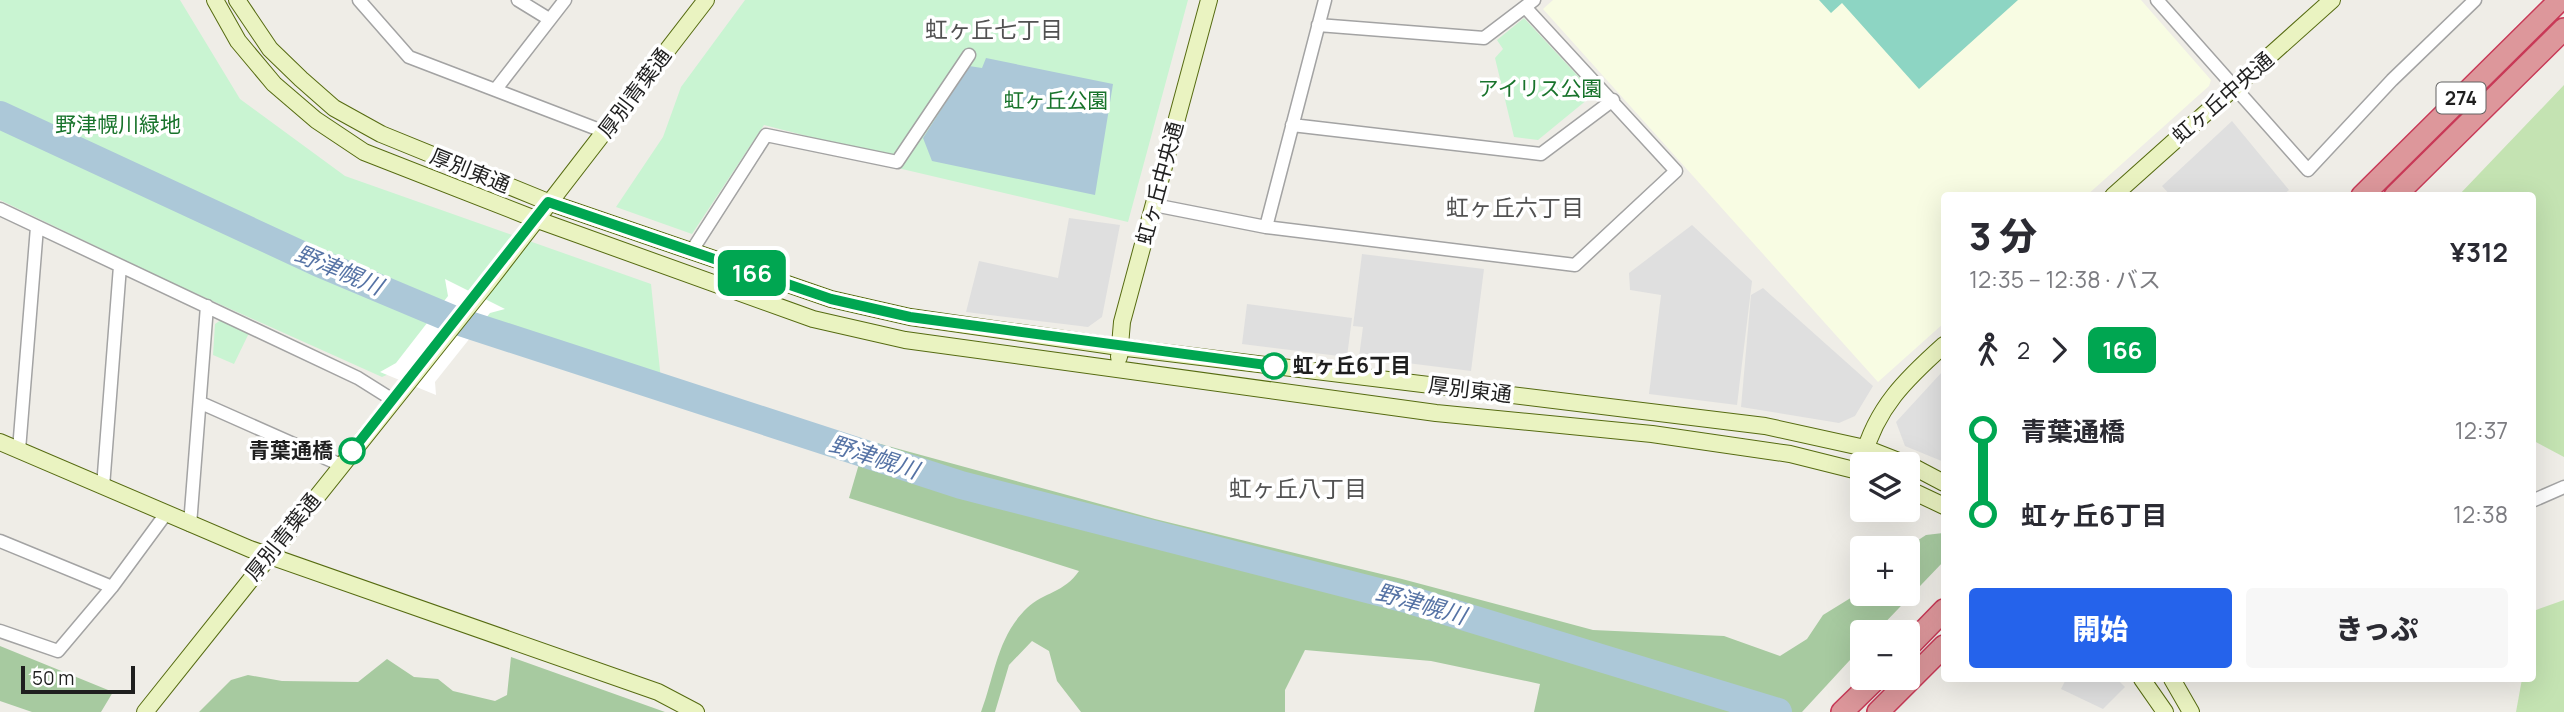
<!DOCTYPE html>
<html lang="ja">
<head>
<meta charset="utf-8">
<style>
  body { margin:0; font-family:Manrope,"Noto Sans JP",sans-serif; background:#f7f7f7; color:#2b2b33; height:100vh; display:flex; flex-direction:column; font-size:26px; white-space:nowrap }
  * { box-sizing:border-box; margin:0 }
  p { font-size:23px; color:#7c7c81 }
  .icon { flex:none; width:38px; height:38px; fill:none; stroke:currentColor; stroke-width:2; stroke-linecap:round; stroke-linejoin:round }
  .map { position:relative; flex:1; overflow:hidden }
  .side { position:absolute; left:1941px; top:192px; width:595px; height:490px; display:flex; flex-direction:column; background:#fff; border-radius:7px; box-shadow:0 7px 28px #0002 }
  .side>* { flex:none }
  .badge { padding:0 14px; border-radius:10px; font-size:24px; line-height:46px }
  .fabs { position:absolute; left:1850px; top:452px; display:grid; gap:14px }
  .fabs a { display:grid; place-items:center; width:70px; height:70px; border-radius:7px; background:#fff; box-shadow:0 7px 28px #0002; font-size:35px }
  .scale { position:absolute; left:21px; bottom:18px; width:114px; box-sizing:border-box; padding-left:7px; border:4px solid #1f1f1f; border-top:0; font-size:19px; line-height:24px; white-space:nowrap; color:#1f1f1f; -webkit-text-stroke:5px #fff; paint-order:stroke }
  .map>.badge { position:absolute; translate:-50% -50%; box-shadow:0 0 0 4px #fff }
  .legs { display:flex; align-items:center; gap:10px; height:77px; padding:0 28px; font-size:23px }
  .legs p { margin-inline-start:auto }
  .summary { display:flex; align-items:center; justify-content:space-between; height:119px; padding:0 28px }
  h1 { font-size:38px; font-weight:800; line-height:52px }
  .primary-button { display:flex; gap:14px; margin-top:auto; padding:14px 28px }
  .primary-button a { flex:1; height:80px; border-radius:7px; background:#2563eb; color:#fff; font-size:28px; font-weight:800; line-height:80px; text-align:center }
  .primary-button a+a { background:#f7f7f7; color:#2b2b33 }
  ul { padding:0 28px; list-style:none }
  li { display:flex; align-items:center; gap:24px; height:84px; font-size:26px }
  li i { display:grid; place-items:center; width:10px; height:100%; margin:0 9px; background:currentColor }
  li i::after { content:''; width:18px; height:18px; margin:-9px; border:5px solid; border-radius:50%; background:#fff }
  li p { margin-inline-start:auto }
  li:first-child i { background:linear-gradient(#0000 50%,currentColor 0) }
  li:last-child i { background:linear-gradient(currentColor 50%,#0000 0) }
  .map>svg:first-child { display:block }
</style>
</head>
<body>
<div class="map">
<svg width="2564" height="712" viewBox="0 0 2564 712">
  <rect width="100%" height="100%" fill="#efede7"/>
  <path fill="#f8fce3" d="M 1553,0 L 2141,0 L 2211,80 L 2209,86 L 2086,196 L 1944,196 L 1944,323 L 1878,382 L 1543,9 Z"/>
  <path fill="#c4e3b2" d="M 2564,85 L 2564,457 L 2532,440 L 2532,196 L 2458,196 Z
    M 2564,600 L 2564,712 L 2516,712 L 2522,679 L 2532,679 L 2532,627 L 2536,610 Z"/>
  <path fill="#a7caa0" d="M 866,440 L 1155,519 L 1402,579 L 1593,630 L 1724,636 L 1780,656 L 1807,639 L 1823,615 L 1862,591 L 1908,593 L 1906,548 L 1926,535 L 1943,533 L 1944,561 L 1876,632 L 1862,632 L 1862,647 L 1802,712 L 1534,712 L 1540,684 L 1431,661 L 1305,650 L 1285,690 L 1285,712 L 1081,712 L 1057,681 L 1049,651 L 1032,641 L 1009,665 L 995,712 L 981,712 C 995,675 997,637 1027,608 C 1044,592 1064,593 1079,571 L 849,498 Z
    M 0,646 L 113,692 L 101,712 L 32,712 L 0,701 Z
    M 511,657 L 665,712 L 199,712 L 231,680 L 248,675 L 282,681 L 358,682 L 387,659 L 414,677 L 438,679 L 453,691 L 495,701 L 507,695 Z"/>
  <path fill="#c9f4d2" d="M 0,0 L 180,0 L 240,99 L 345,176 L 651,284 L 661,380 L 503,323 L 382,377 L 168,281 L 0,200 Z
    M 745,0 L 1188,0 L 1128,222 L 868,161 L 869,152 L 764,125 L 692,234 L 616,207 L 663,137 L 681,87 Z
    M 1524,18 L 1589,88 L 1588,99 L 1538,140 L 1514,137 L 1495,58 L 1503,49 L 1497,40 Z
    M 221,320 L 249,333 L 234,364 L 213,355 L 215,324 Z"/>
  <path fill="#8dd5c3" d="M 1819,0 L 2018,0 L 1919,89 L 1842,3 L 1831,13 Z"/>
  <path fill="#dfdfdf" d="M 2232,121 L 2289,190 L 2282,196 L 2171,196 L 2162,186 Z
    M 1069,218 L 1120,225 L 1102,317 L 1088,327 L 966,312 L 979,261 L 1058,278 Z
    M 1692,225 L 1752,281 L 1737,405 L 1649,394 L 1661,295 L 1630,290 L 1629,273 Z
    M 1362,254 L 1484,269 L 1471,371 L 1359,357 L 1363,327 L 1353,326 Z
    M 1763,288 L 1873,386 L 1855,416 L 1839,423 L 1741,407 L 1751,295 Z
    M 1247,304 L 1352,318 L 1347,357 L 1242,344 Z
    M 1942,372 L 1944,374 L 1944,462 L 1905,446 L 1896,422 Z
    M 2066,679 L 2117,679 L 2125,687 L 2103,709 L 2061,689 Z"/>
  <path fill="#acc8d8" d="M 986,58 L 1113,84 L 1095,195 L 932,161 L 923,138 L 969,66 L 982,68 Z"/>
  <path fill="#fff" d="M 445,279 L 505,309 L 490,313 L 435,382 L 436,395 L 380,372 L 396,363 L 448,296 Z"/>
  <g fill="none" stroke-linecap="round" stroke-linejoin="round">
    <path stroke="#acc8d8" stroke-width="28" d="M 0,115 L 319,263 L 457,321 L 961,485 L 1410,600 L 1778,712"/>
    <g stroke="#a3a3a3" stroke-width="15">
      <path id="street" d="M 359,0 L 409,57 L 605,132
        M 518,0 L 549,19
        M 2157,0 L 2308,170 L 2392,80 L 2475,0
        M 1318,25 L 1484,38 L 1534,0
        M 496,89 L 565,0
        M 1292,125 L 1541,154 L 1613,100
        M 1154,205 L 1266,227 L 1575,265 L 1676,171 L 1525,7
        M 0,209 L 358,378 L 393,400
        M 1266,227 L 1325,0
        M 691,252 L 766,135 L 897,162 L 969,55
        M 201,403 L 341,465
        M 19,450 L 37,227
        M 103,487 L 120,266
        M 2532,501 L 2564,487
        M 190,525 L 207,306
        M 0,541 L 112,587
        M 0,631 L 58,651 L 112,587 L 165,515"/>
    </g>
    <g stroke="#566b11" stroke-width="18">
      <path id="secondary" d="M 215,0 L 238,41 L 274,84 L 316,120 L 364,152 L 535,219 L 813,319 L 905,340 L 1436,413 L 1652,434 L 1790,454 L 1862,472
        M 237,0 L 270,49 L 301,79 L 334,108 L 381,134 L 548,202 L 831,299 L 910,317 L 1119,347 L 1765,426 L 1865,448 L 1906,464
        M 2113,196 L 2332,0
        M 1119,357 L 1122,322 L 1209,0
        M 0,442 L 250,549 L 658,692 L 696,712
        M 1863,458 C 1876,408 1906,379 1944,345
        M 1908,464 L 1944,483
        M 1908,489 L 1944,506
        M 2142,679 L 2165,712
        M 2172,679 L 2191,712
        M 145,712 L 486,285 L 706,0"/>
    </g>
    <g stroke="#c83957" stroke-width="24">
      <path id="highway" d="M 2362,196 L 2560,0
        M 2395,196 L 2564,29
        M 1908,647 L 1944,610
        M 1842,712 L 1878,677
        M 1878,712 L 1944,646"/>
    </g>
    <use href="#street" stroke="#fff" stroke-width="12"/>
    <use href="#secondary" stroke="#eaf3c1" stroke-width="16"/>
    <use href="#highway" stroke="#dd979b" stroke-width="21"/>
  </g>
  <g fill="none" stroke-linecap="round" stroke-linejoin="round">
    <g stroke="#fff" stroke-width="16">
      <path id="line-1" d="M 352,451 L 548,202 L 831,299 L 910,317 L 1274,366"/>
    </g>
    <use href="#line-1" stroke="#00a651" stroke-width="10"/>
  </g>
  <g fill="#fff" stroke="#00a651" stroke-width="3.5">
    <circle cx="1274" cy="366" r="12"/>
    <circle cx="352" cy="451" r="12"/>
  </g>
  <g text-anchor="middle" stroke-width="7" stroke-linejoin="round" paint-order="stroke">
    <rect fill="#fff" stroke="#626262" stroke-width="2" x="2436.5" y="82.5" width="49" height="31" rx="5"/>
    <g font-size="19" font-weight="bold" fill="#1f1f1f">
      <text x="2461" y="105">274</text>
    </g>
    <g font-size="21" fill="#18732b" stroke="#fff">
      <text x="1540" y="96">アイリス公園</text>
      <text x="1056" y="108">虹ヶ丘公園</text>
      <text x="118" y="132">野津幌川緑地</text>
    </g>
    <g font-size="21" fill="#1f1f1f" stroke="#fff">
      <text transform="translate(635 93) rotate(-53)" y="7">厚別青葉通</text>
      <text transform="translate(2223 98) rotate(-41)" y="7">虹ヶ丘中央通</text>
      <text transform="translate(470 171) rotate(22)" y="7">厚別東通</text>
      <text transform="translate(1160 183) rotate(-75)" y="7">虹ヶ丘中央通</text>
      <text transform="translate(1470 390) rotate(7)" y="7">厚別東通</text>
      <text transform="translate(283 537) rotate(-51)" y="7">厚別青葉通</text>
    </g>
    <g font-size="21" font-weight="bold" fill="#1f1f1f" stroke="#fff" text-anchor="start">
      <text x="1293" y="373">虹ヶ丘6丁目</text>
      <text x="333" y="458" text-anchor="end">青葉通橋</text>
    </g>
    <g font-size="23" fill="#525252" stroke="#fff">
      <text x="994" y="38">虹ヶ丘七丁目</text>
      <text x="1515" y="216">虹ヶ丘六丁目</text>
      <text x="1298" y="497">虹ヶ丘八丁目</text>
    </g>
    <g font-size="23" font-style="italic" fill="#5673a5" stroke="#fff">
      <text transform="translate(339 270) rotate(23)" y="8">野津幌川</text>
      <text transform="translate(874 457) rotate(18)" y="8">野津幌川</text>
      <text transform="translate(1421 604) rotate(16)" y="8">野津幌川</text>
    </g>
  </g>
</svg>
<div class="fabs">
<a><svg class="icon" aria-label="layers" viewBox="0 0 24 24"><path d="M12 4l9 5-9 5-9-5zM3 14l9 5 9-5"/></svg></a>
<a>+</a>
<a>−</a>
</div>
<div class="scale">50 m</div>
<b class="badge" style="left:752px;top:273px;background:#00a651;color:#fff">166</b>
<section class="side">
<div class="summary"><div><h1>3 分</h1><p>12:35 – 12:38 · バス</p></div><b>¥312</b></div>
<div class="legs"><svg class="icon" aria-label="walk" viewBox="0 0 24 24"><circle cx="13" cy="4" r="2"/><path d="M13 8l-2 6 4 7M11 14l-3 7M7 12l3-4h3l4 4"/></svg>2<svg class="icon" aria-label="forward" viewBox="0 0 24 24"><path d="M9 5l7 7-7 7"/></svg><b class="badge" style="background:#00a651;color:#fff">166</b></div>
<ul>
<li><i style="color:#00a651"></i><b>青葉通橋</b><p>12:37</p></li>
<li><i style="color:#00a651"></i><b>虹ヶ丘6丁目</b><p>12:38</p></li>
</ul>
<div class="primary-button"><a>開始</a><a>きっぷ</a></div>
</section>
</div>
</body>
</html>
